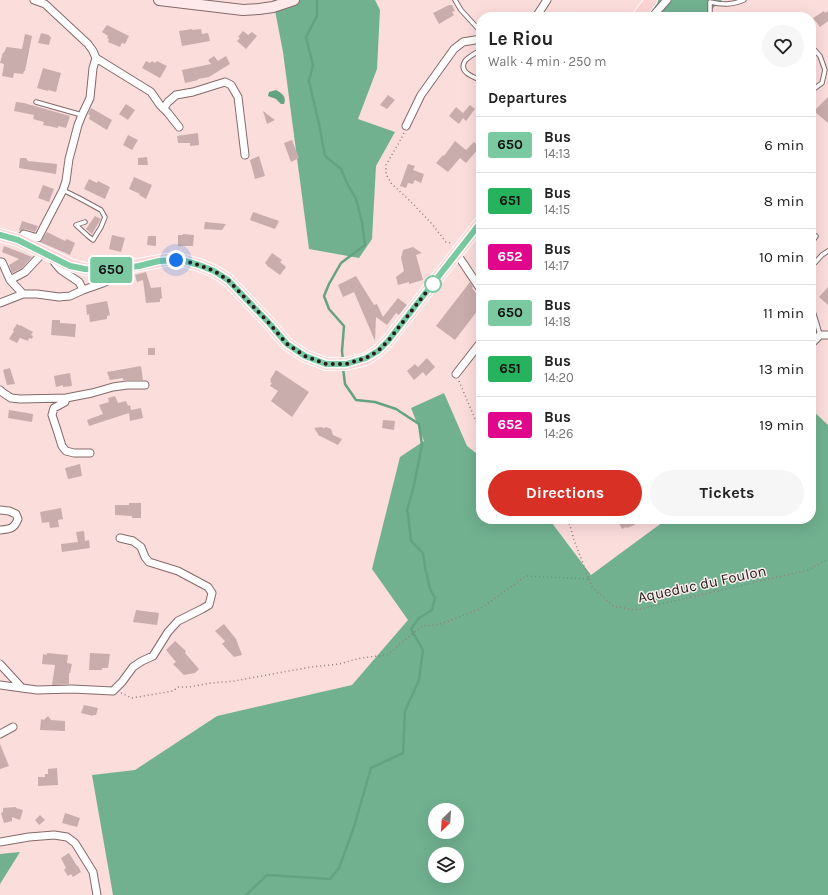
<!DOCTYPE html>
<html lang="en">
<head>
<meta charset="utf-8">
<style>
  body { margin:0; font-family:Karla,sans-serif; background:#f6f6f6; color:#222; height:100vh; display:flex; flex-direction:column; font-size:15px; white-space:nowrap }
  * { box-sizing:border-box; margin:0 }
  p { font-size:13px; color:#767676 }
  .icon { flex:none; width:22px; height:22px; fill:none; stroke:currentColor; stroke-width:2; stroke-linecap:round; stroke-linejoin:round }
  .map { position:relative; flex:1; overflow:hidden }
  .drawer { position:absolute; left:476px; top:12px; width:340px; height:512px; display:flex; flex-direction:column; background:#fff; border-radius:16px; box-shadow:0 4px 16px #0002 }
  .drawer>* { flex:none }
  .badge { padding:0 8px; border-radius:3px; font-size:14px; line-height:26px }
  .needle { width:26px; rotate:205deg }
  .fabs { position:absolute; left:428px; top:803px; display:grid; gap:8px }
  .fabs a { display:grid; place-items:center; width:36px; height:36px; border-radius:50%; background:#fff; box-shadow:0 4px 16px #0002; font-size:20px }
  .you { position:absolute; width:20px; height:20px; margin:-10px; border:3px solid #fff; border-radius:50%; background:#1a73e8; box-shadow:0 0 0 6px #1a73e833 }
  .map>.badge { position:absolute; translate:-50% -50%; box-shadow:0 0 0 2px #fff }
  h2 { padding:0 12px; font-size:15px; line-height:36px }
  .round { display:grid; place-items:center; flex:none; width:42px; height:42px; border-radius:21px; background:#f6f6f6 }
  .head { display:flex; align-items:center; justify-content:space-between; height:68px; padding:0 12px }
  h1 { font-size:19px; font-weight:700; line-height:30px }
  .cta { display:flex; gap:8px; margin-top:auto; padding:8px 12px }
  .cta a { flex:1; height:46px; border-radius:24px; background:#d93025; color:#fff; font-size:16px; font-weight:700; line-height:46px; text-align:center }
  .cta a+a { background:#f6f6f6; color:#222 }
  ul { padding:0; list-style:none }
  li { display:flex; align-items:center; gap:12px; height:56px; padding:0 12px; border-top:1px solid #e0e0e0 }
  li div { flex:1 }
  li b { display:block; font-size:15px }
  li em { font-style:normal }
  li .badge { min-width:44px; font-weight:700; text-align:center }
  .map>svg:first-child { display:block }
</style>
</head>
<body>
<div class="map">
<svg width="828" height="895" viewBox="0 0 828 895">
  <rect width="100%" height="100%" fill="#fbdddc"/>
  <path fill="#71b190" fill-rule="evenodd" d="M 273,0 L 375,0 L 380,10 L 377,69 L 358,119 L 395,132 L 376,166 L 372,239 L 359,258 L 309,249 L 283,52 Z
    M 654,0 L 722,0 L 703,17 L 648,17 L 655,3 Z
    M 811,123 L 815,125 L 816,146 L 811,151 Z
    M 444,393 L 467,446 L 481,457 L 481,519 L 549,519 L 591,575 L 663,522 L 664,519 L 811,519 L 811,409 L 828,425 L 828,895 L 113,895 L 92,775 L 135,770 L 217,716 L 352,685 L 408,620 L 372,569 L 400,457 L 424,441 L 411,408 ZM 435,810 L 457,810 L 457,832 L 435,832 ZM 435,854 L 457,854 L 457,876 L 435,876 Z
    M 20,852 L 0,884 L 0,854 Z"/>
  <path fill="#63a382" d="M 276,90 C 282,93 287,97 284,104 L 281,104 L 276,99 L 268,96 L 269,92 Z"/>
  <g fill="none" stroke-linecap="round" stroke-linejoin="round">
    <path stroke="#63a382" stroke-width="2.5" d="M 317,0 L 317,16 L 306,37 L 313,65 L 309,81 L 319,124 L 325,156 L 341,169 L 347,183 L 356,199 L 362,222 L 365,245 L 341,263 L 329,284 L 324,296 L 329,309 L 344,326 L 342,351 L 343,361
      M 246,895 L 267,875 L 330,879 L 339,868 L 353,830 L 371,768 L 403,753 L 405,711 L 419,680 L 423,650 L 411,629 L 419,618 L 432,610 L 435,598 L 430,589 L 425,567 L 423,553 L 411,541 L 408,514 L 407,511 L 414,485 L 422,445 L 419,424 L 396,409 L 375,402 L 356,400 L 345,384 L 343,368"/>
  </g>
  <path fill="#c9adac" d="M 449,5 L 452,5 L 455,11 L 452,12 L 454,15 L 439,24 L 433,13 Z
    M 824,11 L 825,13 L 828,11 L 828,21 L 820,27 L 813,18 Z
    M 107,25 L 129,36 L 125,44 L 122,43 L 120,47 L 108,42 L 109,39 L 107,38 L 108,36 L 102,32 Z
    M 192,29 L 192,30 L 201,29 L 202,34 L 208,33 L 210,41 L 182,46 L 179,31 Z
    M 243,31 L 248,35 L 252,32 L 257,36 L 246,49 L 237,41 L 240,38 L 238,37 Z
    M 41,33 L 49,35 L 49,36 L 51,37 L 49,45 L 38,43 Z
    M 25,34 L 32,36 L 25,71 L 24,71 L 23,74 L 14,73 L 13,78 L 2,76 L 4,64 L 0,63 L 3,52 L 4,53 L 6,48 L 7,47 L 22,49 Z
    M 214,56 L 218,61 L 226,56 L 230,64 L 209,77 L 198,79 L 198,80 L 185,83 L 182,70 L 211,64 L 208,60 Z
    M 146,61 L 150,63 L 152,61 L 155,63 L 157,61 L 167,66 L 160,78 L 142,68 Z
    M 43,68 L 61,73 L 56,92 L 48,90 L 48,91 L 37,88 Z
    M 388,95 L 395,100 L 387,109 L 380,105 Z
    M 828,97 L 828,123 L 814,111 Z
    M 16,102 L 24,103 L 70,116 L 66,128 L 58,126 L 58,128 L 43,125 L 44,122 L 33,119 L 34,115 L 14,111 Z
    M 126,104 L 135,110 L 128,120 L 119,114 Z
    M 470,105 L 475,109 L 466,121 L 463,118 L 459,124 L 449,116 L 456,107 L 463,113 Z
    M 91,108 L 112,120 L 107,130 L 89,119 L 90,115 L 88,114 Z
    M 263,111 L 275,120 L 267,124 Z
    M 198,133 L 199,145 L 190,146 L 190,143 L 178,143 L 177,136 Z
    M 128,135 L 138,140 L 132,150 L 123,145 Z
    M 292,140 L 299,158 L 291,162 L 284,143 Z
    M 455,141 L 466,150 L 474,142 L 480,147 L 466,163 L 460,158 L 448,172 L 436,163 L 443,155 L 444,156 Z
    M 259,156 L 265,176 L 255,179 L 250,160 Z
    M 147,157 L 148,165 L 138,165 L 138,158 Z
    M 20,158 L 26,158 L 28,161 L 57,164 L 56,174 L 19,168 Z
    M 408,164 L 415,166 L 413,170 L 424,174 L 421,183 L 415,180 L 413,184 L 408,183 L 406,188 L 400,186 Z
    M 134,177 L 152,185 L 146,199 L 139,195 L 140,194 L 129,189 Z
    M 89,179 L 97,183 L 98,181 L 110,187 L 105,199 L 84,189 Z
    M 43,185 L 54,189 L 49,202 L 38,198 Z
    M 253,212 L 279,221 L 275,229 L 250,220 Z
    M 95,216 L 101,219 L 92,234 L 86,229 Z
    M 22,221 L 38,226 L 35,232 L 25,229 L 20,231 L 19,230 Z
    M 205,222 L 226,224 L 222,230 L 204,229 Z
    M 47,232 L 65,241 L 67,239 L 75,243 L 70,255 L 40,242 L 42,240 Z
    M 183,234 L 194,235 L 193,246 L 178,246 L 178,235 L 183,235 Z
    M 112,235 L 125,238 L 121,252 L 109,249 Z
    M 148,236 L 156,236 L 156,246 L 147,245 Z
    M 4,246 L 22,253 L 32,257 L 22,268 L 12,273 L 9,265 L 19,259 L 2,252 Z
    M 413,247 L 422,253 L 416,255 L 423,280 L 409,284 L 409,282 L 398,285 L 396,277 L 404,271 L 401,258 L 403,250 Z
    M 272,253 L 282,260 L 280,262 L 286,267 L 280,275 L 266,265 L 267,265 L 265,263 Z
    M 146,272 L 151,288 L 161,287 L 162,298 L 160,299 L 160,302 L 146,303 L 143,280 L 137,282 L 135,275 Z
    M 356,276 L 374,305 L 377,304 L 383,317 L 398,298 L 407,305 L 399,315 L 396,313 L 387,325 L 376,317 L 375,341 L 354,292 L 343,297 L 338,285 Z
    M 470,282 L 473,287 L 472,288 L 479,297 L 477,299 L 481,302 L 481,306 L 455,340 L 436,326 Z
    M 828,287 L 828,305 L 819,297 Z
    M 107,301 L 110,315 L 107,316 L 107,319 L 90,322 L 89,314 L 87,315 L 86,305 Z
    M 52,320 L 60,320 L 60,323 L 76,324 L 75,337 L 51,335 Z
    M 17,324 L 20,326 L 20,325 L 33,332 L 31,335 L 33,336 L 32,339 L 29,338 L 28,341 L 20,338 L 17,343 L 9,339 L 14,331 L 13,330 Z
    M 148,348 L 155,348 L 155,355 L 148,355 Z
    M 427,358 L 435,367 L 426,376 L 423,372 L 414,380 L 407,371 L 415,364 L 418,367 Z
    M 141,366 L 143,380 L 123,380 L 123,378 L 110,380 L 107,372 Z
    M 10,368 L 15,384 L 7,385 L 3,370 Z
    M 276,370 L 309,392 L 292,417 L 271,401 L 278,391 L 270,386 L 272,383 L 270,382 L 271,380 L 270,380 Z
    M 70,373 L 72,386 L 63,387 L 63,385 L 56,387 L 54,376 Z
    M 115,396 L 118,403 L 126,401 L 128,406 L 130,405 L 131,410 L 141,408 L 143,418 L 130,421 L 129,413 L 89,426 L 87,420 L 103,414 L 99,405 L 109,402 L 108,398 Z
    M 9,410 L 33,414 L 32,422 L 8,418 Z
    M 383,420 L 395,421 L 394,430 L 382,428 Z
    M 321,427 L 324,428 L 326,427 L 331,429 L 333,435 L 342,439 L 338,445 L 318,435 L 318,434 L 314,428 Z
    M 80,464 L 82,476 L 68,479 L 65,468 Z
    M 129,503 L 141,503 L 141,518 L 132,518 L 132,516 L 115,515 L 115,505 L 129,505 Z
    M 61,508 L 63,519 L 58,520 L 59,527 L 50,528 L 49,522 L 42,523 L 40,512 Z
    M 617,519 L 632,519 L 635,525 L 627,528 L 626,527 L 622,529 Z
    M 84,531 L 85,541 L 89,540 L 90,548 L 62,552 L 61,544 L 78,542 L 76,532 Z
    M 136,610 L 159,613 L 157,625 L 133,622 Z
    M 224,624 L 236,639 L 242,655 L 234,657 L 222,644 L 225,641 L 215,631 Z
    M 175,641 L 186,651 L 185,653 L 199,669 L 195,673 L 184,675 L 173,664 L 176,662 L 166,650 Z
    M 47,653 L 68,655 L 67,663 L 72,664 L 70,673 L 69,673 L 69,684 L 52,685 L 55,665 L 42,664 L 43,654 L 47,655 Z
    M 90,653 L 110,654 L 108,668 L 102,668 L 102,670 L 89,670 Z
    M 84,705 L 98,708 L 96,715 L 93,715 L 93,716 L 81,713 Z
    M 48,716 L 51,720 L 65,721 L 65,731 L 40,730 L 41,719 L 44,720 Z
    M 0,744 L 9,766 L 0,769 Z
    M 57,768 L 58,785 L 38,786 L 38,777 L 45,777 L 45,774 L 48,774 L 48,769 Z
    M 16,807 L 16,808 L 23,810 L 20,820 L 12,817 L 12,821 L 4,823 L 1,813 L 3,812 L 3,808 Z
    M 65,813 L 80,818 L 77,827 L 62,823 Z
    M 40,815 L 45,820 L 39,825 L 35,820 Z
    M 69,853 L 77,866 L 78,866 L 81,872 L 73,877 L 71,874 L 68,876 L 64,870 L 66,868 L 61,858 Z"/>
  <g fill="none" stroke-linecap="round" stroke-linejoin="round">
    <g stroke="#846a69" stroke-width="5.5">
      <path id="lane" d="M 455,0 L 461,10 L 481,32
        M 710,2 C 723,5 731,5 744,0
        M 710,2 L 710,17
        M 811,46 L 820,56 L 825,70 L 822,83 L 811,91
        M 481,80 C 473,77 458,72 465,61 C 469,56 476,53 481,50
        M 36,102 L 82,115
        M 63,190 L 79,198 L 101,210 L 105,217 L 101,227 L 93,240 L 88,236 L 76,225 L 85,222
        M 811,244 L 816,236
        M 811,267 L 822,255 L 828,251
        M 811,305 L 817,324 L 820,335"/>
    </g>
    <g stroke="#846a69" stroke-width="9">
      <path id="street" d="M 536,17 L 547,0
        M 652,17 L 667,0
        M 96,58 L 151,92 L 160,105 L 168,113 L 179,127
        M 164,108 L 168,102 L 176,95 L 193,92 L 225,82 L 231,85 L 238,97 L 245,155
        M 406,126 L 421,95 L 454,49 L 463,42 L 481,39
        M 18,240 L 24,234 L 38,238 L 63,190 L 66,181 L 69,159 L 78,125 L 82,115 L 90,98 L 93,68 L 96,58 L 93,51 L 88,44 L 45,4 L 34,0
        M 456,255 L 461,260 L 481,290
        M 52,258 L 55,263 L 61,270 L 79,282 L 83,290
        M 0,262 L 2,262 L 10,280
        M 23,294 L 10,280 L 25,272 L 39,257 L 42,252
        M 0,303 L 23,294 L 37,294 L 59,297 L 70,296 L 83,290 L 103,283 L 128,271
        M 811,344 L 820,335 L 828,335
        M 456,374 L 481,342
        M 0,390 L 2,392 L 11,398 L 20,399 L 66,398 L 92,393 L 113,387 L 127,385 L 145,385
        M 66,398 L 65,402 L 54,408 L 52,415 L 57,430 L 62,446 L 66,451 L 74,453 L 90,453
        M 0,510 L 9,511 L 16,514 L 18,519 C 14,529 10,529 0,530
        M 0,664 L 22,688 L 37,690 L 72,689 L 113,691 L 122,682 L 133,667 L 142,661 L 153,656 L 168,632 L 178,621 L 202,609 L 209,605 L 212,593 L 208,587 L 178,571 L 149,562 L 145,557 L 141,547 L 133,541 L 120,538
        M 0,685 L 22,688
        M 0,734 L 13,727
        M 0,842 L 29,837 L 54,835 L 67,837 L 75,843 L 93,872 L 97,895"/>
    </g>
    <g stroke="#846a69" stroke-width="12">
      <path id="secondary" d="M 159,0 L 243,10 L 259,9 L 273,7 L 294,0"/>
    </g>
    <g stroke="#fff" stroke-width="14">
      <path id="primary" d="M 638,17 L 651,0
        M 0,235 L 18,240 L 70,265 L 85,269 L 97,270 L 111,270 L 166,260 L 176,260 L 185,261 L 199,265 L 214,271 L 228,280 L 269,323 L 287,344 L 305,356 L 326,364 L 346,364 L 366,359 L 378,351 L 388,341 L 481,222"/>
    </g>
    <path stroke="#917d7c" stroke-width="1.5" stroke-dasharray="1 3" stroke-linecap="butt" d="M 404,133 L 401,139 L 386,165 L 386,174 L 391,183 L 414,205 L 432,224 L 446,242 L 451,243
      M 459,381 L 481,433
      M 589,579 L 592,587 L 613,606 L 635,610 L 808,570 L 828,559
      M 121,693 L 132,698 L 173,691 L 178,687 L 189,687 L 211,683 L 234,681 L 311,667 L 339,664 L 361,658 L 387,655 L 422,626 L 438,625 L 480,609 L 526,576 L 589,579 L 574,540 L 568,519"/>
    <use href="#lane" stroke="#fff" stroke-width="3.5"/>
    <use href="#street" stroke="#fff" stroke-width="7"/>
    <use href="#secondary" stroke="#feeaea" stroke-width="10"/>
    <use href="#primary" stroke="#fed5d4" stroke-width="12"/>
  </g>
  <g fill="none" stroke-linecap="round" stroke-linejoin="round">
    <g stroke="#fff" stroke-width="9">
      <path id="line" d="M 0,235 L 18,240 L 70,266 L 85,269 L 97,270 L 111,270 L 139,266 L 159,261 L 176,260 L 185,261 L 199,265 L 214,271 L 228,280 L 269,323 L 287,344 L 305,356 L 326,364 L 346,364 L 366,358 L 378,351 L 388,341 L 481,222"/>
    </g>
    <use href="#line" stroke="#7ac9a1" stroke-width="6"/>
    <path stroke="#261b1b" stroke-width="4" stroke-dasharray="0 7.2" d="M 176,260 L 185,261 L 199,265 L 214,271 L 228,280 L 269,323 L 287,344 L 305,356 L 326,364 L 346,364 L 366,358 L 378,351 L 388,341 L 435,281 L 433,284"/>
  </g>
  <circle fill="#fff" stroke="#7ac9a1" stroke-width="2" cx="433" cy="284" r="8"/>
  <g text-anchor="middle" stroke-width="3" stroke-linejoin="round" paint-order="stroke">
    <g font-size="15" fill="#261b1b" stroke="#fbefee">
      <text transform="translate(702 584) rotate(-12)" y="5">Aqueduc du Foulon</text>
    </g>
  </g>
</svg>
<div class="fabs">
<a><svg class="needle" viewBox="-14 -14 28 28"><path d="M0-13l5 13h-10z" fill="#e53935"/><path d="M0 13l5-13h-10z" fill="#767676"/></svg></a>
<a><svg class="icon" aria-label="layers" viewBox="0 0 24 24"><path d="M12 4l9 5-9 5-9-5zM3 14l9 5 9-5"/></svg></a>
</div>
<div class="you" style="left:176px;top:260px"></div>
<b class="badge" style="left:111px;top:270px;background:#7ac9a1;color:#111">650</b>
<section class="drawer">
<div class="head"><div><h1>Le Riou</h1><p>Walk · 4 min · 250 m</p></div><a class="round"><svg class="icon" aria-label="heart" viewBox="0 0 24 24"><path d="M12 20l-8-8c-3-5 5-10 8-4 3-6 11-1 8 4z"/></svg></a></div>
<h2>Departures</h2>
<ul>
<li><span class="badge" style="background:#7ac9a1;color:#111">650</span><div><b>Bus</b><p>14:13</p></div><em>6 min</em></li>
<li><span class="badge" style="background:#27b35e;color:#111">651</span><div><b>Bus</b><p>14:15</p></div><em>8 min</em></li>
<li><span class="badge" style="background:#e0078c;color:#fff">652</span><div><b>Bus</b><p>14:17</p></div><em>10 min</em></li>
<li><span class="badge" style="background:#7ac9a1;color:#111">650</span><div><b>Bus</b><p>14:18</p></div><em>11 min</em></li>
<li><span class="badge" style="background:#27b35e;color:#111">651</span><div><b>Bus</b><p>14:20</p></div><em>13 min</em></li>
<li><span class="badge" style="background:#e0078c;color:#fff">652</span><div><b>Bus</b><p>14:26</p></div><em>19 min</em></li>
</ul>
<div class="cta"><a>Directions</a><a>Tickets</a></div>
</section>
</div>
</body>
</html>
